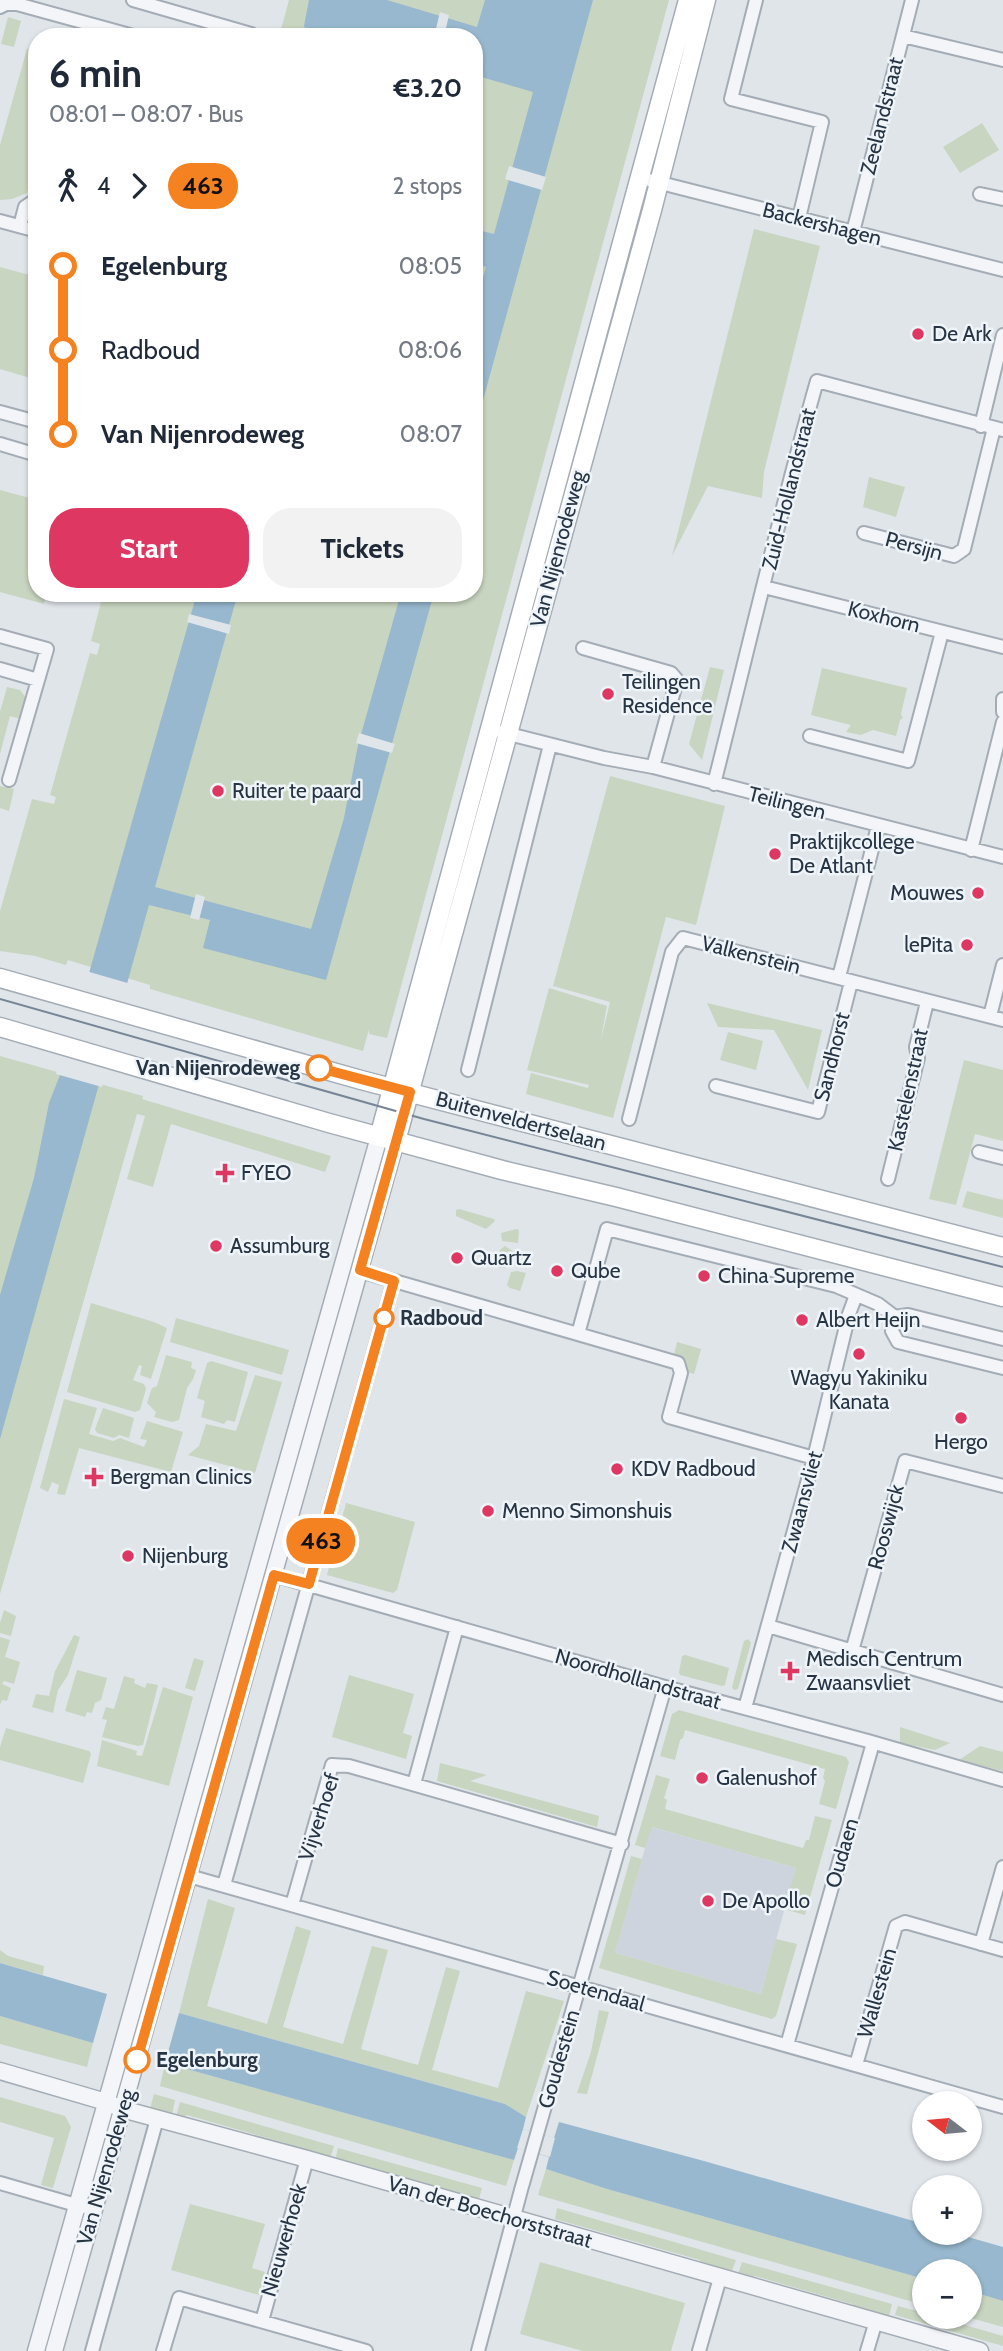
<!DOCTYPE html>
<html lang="en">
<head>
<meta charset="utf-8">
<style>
  body { margin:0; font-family:Cabin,sans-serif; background:#f2f2f3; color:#1f2937; height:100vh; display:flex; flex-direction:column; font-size:26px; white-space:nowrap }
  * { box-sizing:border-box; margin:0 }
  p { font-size:23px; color:#747a83 }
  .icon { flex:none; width:38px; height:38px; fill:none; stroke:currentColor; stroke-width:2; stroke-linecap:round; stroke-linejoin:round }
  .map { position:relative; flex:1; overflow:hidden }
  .panel { position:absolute; left:28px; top:28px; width:455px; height:574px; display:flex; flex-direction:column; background:#fff; border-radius:28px; box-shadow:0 2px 5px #0004 }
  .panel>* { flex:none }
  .badge { padding:0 14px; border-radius:23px; font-size:24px; line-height:46px }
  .needle { width:46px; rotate:286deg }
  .controls { position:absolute; left:912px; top:2091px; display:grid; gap:14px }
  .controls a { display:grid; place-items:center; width:70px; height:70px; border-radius:50%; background:#fff; box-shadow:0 2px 5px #0004; font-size:35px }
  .map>.badge { position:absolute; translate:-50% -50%; box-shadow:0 0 0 4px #fff }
  .legs { display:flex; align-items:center; gap:10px; height:77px; padding:0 21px; font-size:23px }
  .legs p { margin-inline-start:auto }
  .summary { display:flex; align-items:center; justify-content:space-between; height:119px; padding:0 21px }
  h1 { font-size:38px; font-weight:800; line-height:52px }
  .cta { display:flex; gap:14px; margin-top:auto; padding:14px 21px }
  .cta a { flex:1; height:80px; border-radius:28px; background:#dd3762; color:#fff; font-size:28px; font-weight:800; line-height:80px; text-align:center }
  .cta a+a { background:#f2f2f3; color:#1f2937 }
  ul { padding:0 21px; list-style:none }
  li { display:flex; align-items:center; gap:24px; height:84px; font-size:26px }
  li i { display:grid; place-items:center; width:10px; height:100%; margin:0 9px; background:currentColor }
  li i::after { content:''; width:18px; height:18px; margin:-9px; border:5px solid; border-radius:50%; background:#fff }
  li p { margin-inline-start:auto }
  li:first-child i { background:linear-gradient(#0000 50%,currentColor 0) }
  li:last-child i { background:linear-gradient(currentColor 50%,#0000 0) }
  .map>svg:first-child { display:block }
</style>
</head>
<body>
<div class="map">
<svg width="1003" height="2351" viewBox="0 0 1003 2351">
  <rect width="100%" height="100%" fill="#e0e5ea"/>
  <path fill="#cdd4dd" d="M 651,1827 L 796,1868 L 761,1994 L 615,1953 Z"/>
  <path fill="#c8d5c0" d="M 289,0 L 669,0 L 387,1038 L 369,1034 L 369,1029 L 363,1051 L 150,989 L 150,985 L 71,961 L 68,960 L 66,965 L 35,956 L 0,951 L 0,911 L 32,799 L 54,804 L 56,797 L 50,795 L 90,653 L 97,655 L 100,644 L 91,641 L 102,598 L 113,601 L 115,593 L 474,593 L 474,37 L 279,37 Z
    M 8,17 L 21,21 L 14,47 L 1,44 Z
    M 27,49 L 37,52 L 37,159 L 27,193 L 12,199 L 0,200 L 0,145 Z
    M 982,123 L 999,150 L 960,173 L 943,147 Z
    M 754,229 L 820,246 L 764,472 L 762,498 L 708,486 L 672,556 Z
    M 0,267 L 37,277 L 37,380 L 0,369 Z
    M 869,477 L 905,487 L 896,517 L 863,507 Z
    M 0,490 L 37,500 L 37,593 L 47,593 L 44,604 L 0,592 Z
    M 710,667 L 724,670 L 702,760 L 689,744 Z
    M 822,668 L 907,688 L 901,714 L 903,718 L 900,720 L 896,736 L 873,730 L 861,735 L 846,732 L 851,725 L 811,715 Z
    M 7,687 L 20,690 L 26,698 L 20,719 L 10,716 L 0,754 L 0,712 Z
    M 610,776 L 725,806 L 696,925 L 666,917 L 613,1118 L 526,1094 L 531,1073 L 588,1088 L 589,1085 L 527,1070 L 549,988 L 607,1006 L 600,1044 L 610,1002 L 553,986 Z
    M 0,786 L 14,789 L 9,811 L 0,808 Z
    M 707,1003 L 822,1030 L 808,1090 L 774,1030 L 718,1027 Z
    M 728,1032 L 763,1041 L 756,1070 L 720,1060 Z
    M 0,1056 L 143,1096 L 142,1099 L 331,1156 L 325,1172 L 171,1124 L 153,1187 L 127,1179 L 145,1116 L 137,1114 L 0,1594 Z
    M 964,1060 L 1003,1070 L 1003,1141 L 975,1134 L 956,1205 L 929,1199 Z
    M 967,1191 L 1003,1200 L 1003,1218 L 962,1207 Z
    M 459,1209 L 494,1219 L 495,1221 L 486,1229 L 456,1216 L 456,1210 Z
    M 516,1229 L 519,1230 L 518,1243 L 502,1241 L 501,1233 Z
    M 505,1246 L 514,1252 L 512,1262 L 504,1268 L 499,1268 L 500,1250 Z
    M 517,1271 L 526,1273 L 520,1291 L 510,1288 L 507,1285 L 511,1272 Z
    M 91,1303 L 154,1322 L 167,1328 L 151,1379 L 140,1375 L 142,1366 L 139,1365 L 133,1380 L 144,1384 L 146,1389 L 140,1410 L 135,1412 L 67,1392 Z
    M 176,1318 L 289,1350 L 282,1375 L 170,1342 Z
    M 677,1342 L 701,1349 L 694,1374 L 687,1372 L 684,1361 L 674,1355 Z
    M 166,1355 L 192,1362 L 191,1368 L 196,1370 L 193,1379 L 187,1388 L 179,1420 L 172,1422 L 154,1417 L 156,1412 L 147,1403 L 152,1388 L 157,1386 Z
    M 211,1361 L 248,1372 L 235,1422 L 227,1420 L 224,1424 L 201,1417 L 205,1401 L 197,1398 L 207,1363 Z
    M 255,1375 L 282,1382 L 255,1473 L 188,1455 L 199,1446 L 206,1424 L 236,1431 Z
    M 64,1399 L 97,1408 L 89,1434 L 113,1441 L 120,1438 L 144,1447 L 147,1440 L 140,1439 L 147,1421 L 183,1432 L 171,1472 L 79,1448 L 65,1495 L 57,1494 L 59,1485 L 52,1482 L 48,1492 L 40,1488 Z
    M 103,1408 L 134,1418 L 129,1438 L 119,1435 L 114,1438 L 97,1433 L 95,1429 Z
    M 346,1503 L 415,1522 L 397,1590 L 393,1593 L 327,1575 Z
    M 4,1610 L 16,1616 L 11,1636 L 0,1633 L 0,1623 Z
    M 74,1635 L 80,1637 L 68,1675 L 58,1690 L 53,1713 L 32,1707 L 36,1694 L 49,1696 L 55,1671 Z
    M 0,1637 L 10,1640 L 5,1657 L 20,1662 L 14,1684 L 4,1681 L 2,1684 L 11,1688 L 7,1701 L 2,1700 L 0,1705 Z
    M 748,1639 L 751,1643 L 738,1689 L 734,1690 L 732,1687 L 744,1641 Z
    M 685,1655 L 729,1668 L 725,1685 L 722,1686 L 680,1675 L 679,1672 L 682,1656 Z
    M 194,1658 L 204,1661 L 195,1691 L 185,1688 Z
    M 77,1670 L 107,1678 L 101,1700 L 95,1703 L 92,1713 L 87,1712 L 85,1717 L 65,1711 Z
    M 349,1675 L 414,1694 L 403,1733 L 412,1736 L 406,1759 L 332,1737 Z
    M 124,1676 L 135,1679 L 134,1683 L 145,1688 L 147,1683 L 158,1685 L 143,1745 L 138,1746 L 102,1737 L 107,1720 L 102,1719 L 106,1707 L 114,1709 Z
    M 163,1687 L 193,1697 L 169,1786 L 97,1766 L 102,1740 L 137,1751 L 136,1755 L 142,1756 Z
    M 679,1710 L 846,1757 L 849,1762 L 836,1809 L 819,1804 L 825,1781 L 823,1778 L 825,1769 L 685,1730 L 683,1738 L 680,1740 L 675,1760 L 660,1756 L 672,1714 Z
    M 900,1727 L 950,1743 L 935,1750 L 900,1743 Z
    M 6,1728 L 89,1751 L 91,1754 L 83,1783 L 0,1760 L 0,1747 Z
    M 980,1746 L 1003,1752 L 1003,1771 L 959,1760 Z
    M 440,1763 L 487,1775 L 470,1781 L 599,1816 L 597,1827 L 437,1781 Z
    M 656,1775 L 670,1779 L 664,1798 L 667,1800 L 665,1809 L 803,1848 L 806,1840 L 809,1840 L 815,1816 L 832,1820 L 805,1915 L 784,1909 L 796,1868 L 652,1827 L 645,1848 L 635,1845 Z
    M 631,1856 L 642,1859 L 615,1953 L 761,1994 L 776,1939 L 797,1944 L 776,2016 L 772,2019 L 599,1968 Z
    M 208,1899 L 235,1908 L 207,2006 L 267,2024 L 296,1926 L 311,1931 L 283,2027 L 343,2044 L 372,1946 L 388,1950 L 361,2049 L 418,2065 L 446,1967 L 460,1971 L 432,2070 L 437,2071 L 498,2088 L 526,1991 L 564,2001 L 526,2117 L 505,2104 L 179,2013 Z
    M 0,1950 L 8,1956 L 44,1966 L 43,1975 L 0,1963 Z
    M 599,2010 L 609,2012 L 587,2094 L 577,2093 L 591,2052 Z
    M 0,2016 L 93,2043 L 87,2067 L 0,2044 Z
    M 165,2063 L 514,2160 L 506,2186 L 160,2086 Z
    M 154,2094 L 175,2100 L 172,2115 L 150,2109 Z
    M 0,2097 L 65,2116 L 71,2127 L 53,2188 L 41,2185 L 54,2138 L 0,2122 Z
    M 180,2102 L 334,2146 L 330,2159 L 288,2148 L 285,2143 L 187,2115 L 181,2118 L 176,2117 Z
    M 338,2148 L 482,2188 L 479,2199 L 356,2163 L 342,2163 L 335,2161 Z
    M 546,2169 L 607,2189 L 924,2279 L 924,2305 L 538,2195 Z
    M 190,2204 L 265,2224 L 252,2268 L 265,2272 L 259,2295 L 171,2270 Z
    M 557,2208 L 736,2260 L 731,2273 L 702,2266 L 700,2260 L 555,2219 Z
    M 540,2262 L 685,2303 L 671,2351 L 583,2351 L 520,2334 Z
    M 742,2262 L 892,2304 L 888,2320 L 855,2310 L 852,2304 L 755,2276 L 749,2278 L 737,2277 Z
    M 970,2291 L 1003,2301 L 1003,2327 L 967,2317 L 970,2317 Z
    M 898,2306 L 924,2313 L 924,2317 L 937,2317 L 1003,2336 L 1003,2346 L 895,2315 Z"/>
  <path fill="#97b8ce" d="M 309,0 L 387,0 L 477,27 L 485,0 L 593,0 L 474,433 L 474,312 L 486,267 L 474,263 L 474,229 L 494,234 L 533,92 L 474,75 L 474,37 L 310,37 L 304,26 Z
    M 197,593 L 238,593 L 155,887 L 311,929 L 344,818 L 358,745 L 401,593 L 434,593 L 326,980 L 203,948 L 210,920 L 149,905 L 0,1439 L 0,1295 L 34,1178 L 49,1103 L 60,1075 Z
    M 0,1963 L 107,1994 L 93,2043 L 0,2016 Z
    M 179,2013 L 505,2104 L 526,2117 L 523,2129 L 554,2138 L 559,2122 L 704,2161 L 924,2224 L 924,2233 L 954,2233 L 1003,2247 L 1003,2301 L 970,2291 L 970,2272 L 924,2272 L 924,2279 L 607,2189 L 546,2169 L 549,2157 L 518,2148 L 514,2160 L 165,2063 Z"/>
  <path fill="#e0e5ea" d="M 440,12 L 449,15 L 444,37 L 434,37 Z
    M 509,166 L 546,177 L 542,190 L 505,179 Z
    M 189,614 L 231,625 L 229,634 L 187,622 Z
    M 359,733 L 395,744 L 392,753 L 356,743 Z
    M 196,894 L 205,897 L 199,920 L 190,918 Z
    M 86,971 L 131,984 L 102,1087 L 56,1074 Z
    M 523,2129 L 555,2138 L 550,2157 L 517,2148 Z"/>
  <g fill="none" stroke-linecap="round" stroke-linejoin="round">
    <g stroke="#a4acb5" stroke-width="16">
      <path id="minor" d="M 133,0 L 251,34 L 254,37
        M 756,0 L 731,99 L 822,122 L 799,218
        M 0,7 L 6,4 L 17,4 L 137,37
        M 903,36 L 1003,60
        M 641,178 L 1003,270
        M 980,194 L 1003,199
        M 0,221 L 37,231
        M 20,226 L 25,207 L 37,199
        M 853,232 L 912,0
        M 0,412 L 37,422
        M 981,426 L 1003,335
        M 0,444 L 37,455
        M 864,533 L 954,556 L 964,549 L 994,428
        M 764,587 L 1003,647
        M 0,636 L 47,649 L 9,780
        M 583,648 L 671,673 L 677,680 L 653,767
        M 0,669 L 38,680
        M 1003,699 L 1003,712
        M 501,732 L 604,758 L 653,767 L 1003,857
        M 810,736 L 908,761 L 942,632
        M 714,784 C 748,650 779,514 817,381 L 1003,430
        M 971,850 L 1003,722
        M 839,977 L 878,826
        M 990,1016 L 1003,965
        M 468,1070 L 550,745
        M 716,1086 L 818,1112 L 851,982
        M 629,1119 L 672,952 L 683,938 L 1003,1020
        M 979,1152 L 1003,1158
        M 888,1179 L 918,1058 L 916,1047 L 927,1002
        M 360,1271 L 678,1363 L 681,1373 L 669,1417 L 814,1458
        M 895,1317 L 892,1331 L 898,1342 L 1003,1368
        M 578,1334 L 607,1229 L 836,1286 L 878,1304 L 895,1317 L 908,1315 L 1003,1339
        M 274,1575 L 665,1687 L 868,1741 L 1003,1780
        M 768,1626 L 1003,1695
        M 852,1651 L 905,1461 L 1003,1486
        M 745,1708 L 814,1458 L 849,1314 L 856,1295
        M 414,1784 L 457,1627
        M 189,1876 L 1003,2107
        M 224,1885 L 394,1281
        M 292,1905 L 332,1765 L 349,1766 L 622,1844
        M 981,1944 L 1003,1867
        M 787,2045 L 873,1743
        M 856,2065 L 896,1926 L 905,1922 L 1003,1950
        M 0,2183 L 83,2207
        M 262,2321 L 307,2159
        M 92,2351 L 157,2119
        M 163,2351 L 179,2298 L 366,2351
        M 478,2351 L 521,2190 L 665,1687
        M 699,2351 L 720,2278
        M 867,2351 L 876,2321"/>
    </g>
    <g stroke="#a4acb5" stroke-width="19">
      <path id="tertiary" d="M 0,2071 L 106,2102 L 122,2109 L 307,2159 L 980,2351
        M 36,2351 L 379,1137
        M 54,2351 L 396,1141"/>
    </g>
    <g stroke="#a4acb5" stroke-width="21">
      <path id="secondary" d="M 0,978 L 361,1080 L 1003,1247
        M 0,1027 L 329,1123 L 502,1170 L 616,1197 L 1003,1297
        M 379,1137 L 688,0
        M 396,1141 L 652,210 L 706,0"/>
    </g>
    <use href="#minor" stroke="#f3f5f8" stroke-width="12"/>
    <use href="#tertiary" stroke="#f3f5f8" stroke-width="16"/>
    <use href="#secondary" stroke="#fff" stroke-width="18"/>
    <path stroke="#778696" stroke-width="2" d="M 0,999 L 424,1119 L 1003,1267"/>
  </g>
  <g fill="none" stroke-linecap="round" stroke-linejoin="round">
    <g stroke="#fff" stroke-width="16">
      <path id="line-1" d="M 137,2060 L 274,1575 L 309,1584 L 394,1281 L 360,1270 L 410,1092 L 319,1068"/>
    </g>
    <use href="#line-1" stroke="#f58220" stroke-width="10"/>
  </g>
  <g fill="#dd3762" stroke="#eff4f8" stroke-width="2.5">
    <circle cx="918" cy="334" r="7"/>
    <circle cx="608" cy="694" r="7"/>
    <circle cx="218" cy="791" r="7"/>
    <circle cx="775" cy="854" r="7"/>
    <circle cx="978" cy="893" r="7"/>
    <circle cx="967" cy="945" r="7"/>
    <path d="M221.5 1162.5h7v7h7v7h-7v7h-7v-7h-7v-7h7z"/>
    <circle cx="216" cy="1246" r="7"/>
    <circle cx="457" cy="1258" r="7"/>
    <circle cx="557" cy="1271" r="7"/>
    <circle cx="704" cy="1276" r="7"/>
    <circle cx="802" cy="1320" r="7"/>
    <circle cx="859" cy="1354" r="7"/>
    <circle cx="961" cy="1418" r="7"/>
    <circle cx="617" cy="1469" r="7"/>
    <path d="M90.5 1466.5h7v7h7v7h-7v7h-7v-7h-7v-7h7z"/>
    <circle cx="488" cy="1511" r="7"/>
    <circle cx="128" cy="1556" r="7"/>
    <path d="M786.5 1660.5h7v7h7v7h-7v7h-7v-7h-7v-7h7z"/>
    <circle cx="702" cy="1778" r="7"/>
    <circle cx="708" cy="1901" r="7"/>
  </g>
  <g fill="#fff" stroke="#f58220" stroke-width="3.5">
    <circle cx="319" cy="1068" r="12"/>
    <circle cx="384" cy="1318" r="9"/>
    <circle cx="137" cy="2060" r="12"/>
  </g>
  <g text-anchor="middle" stroke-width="5" stroke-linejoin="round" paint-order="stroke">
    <g font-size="21" fill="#263444" stroke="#eff4f8">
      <text transform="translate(882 116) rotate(-76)" y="7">Zeelandstraat</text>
      <text transform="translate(822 224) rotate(14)" y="7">Backershagen</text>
      <text transform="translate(789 489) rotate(-76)" y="7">Zuid-Hollandstraat</text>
      <text transform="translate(914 546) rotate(15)" y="7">Persijn</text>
      <text transform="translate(558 549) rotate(-75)" y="7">Van Nijenrodeweg</text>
      <text transform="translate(884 617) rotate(14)" y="7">Koxhorn</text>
      <text transform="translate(787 803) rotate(14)" y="7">Teilingen</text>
      <text transform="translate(751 955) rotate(14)" y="7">Valkenstein</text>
      <text transform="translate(832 1057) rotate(-76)" y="7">Sandhorst</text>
      <text transform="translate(908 1090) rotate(-78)" y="7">Kastelenstraat</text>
      <text transform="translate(521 1121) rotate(15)" y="7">Buitenveldertselaan</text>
      <text transform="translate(802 1502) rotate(-75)" y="7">Zwaansvliet</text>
      <text transform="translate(886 1527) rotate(-75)" y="7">Rooswijck</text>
      <text transform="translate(638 1679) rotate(16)" y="7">Noordhollandstraat</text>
      <text transform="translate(319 1817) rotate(-72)" y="7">Vijverhoef</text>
      <text transform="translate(842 1853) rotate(-74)" y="7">Oudaen</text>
      <text transform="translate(596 1991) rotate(16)" y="7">Soetendaal</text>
      <text transform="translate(877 1993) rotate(-74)" y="7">Wallestein</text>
      <text transform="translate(559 2059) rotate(-74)" y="7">Goudestein</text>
      <text transform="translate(106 2167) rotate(-74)" y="7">Van Nijenrodeweg</text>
      <text transform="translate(490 2212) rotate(16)" y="7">Van der Boechorststraat</text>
      <text transform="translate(284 2240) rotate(-74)" y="7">Nieuwerhoek</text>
    </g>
    <g font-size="21" fill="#263444" stroke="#eff4f8" text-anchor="start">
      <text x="932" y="341">De Ark</text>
      <text x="622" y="689">Teilingen<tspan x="622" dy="24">Residence</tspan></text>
      <text x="232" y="798">Ruiter te paard</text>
      <text x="789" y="849">Praktijkcollege<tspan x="789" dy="24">De Atlant</tspan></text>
      <text x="964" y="900" text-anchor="end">Mouwes</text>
      <text x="953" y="952" text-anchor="end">lePita</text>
      <text x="241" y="1180">FYEO</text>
      <text x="230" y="1253">Assumburg</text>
      <text x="471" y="1265">Quartz</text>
      <text x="571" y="1278">Qube</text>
      <text x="718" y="1283">China Supreme</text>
      <text x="816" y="1327">Albert Heijn</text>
      <text x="859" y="1385" text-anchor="middle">Wagyu Yakiniku<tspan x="859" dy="24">Kanata</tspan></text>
      <text x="961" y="1449" text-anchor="middle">Hergo</text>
      <text x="631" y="1476">KDV Radboud</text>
      <text x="110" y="1484">Bergman Clinics</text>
      <text x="502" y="1518">Menno Simonshuis</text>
      <text x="142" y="1563">Nijenburg</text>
      <text x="806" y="1666">Medisch Centrum<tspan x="806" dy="24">Zwaansvliet</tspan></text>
      <text x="716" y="1785">Galenushof</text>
      <text x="722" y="1908">De Apollo</text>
    </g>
    <g font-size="21" font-weight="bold" fill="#263444" stroke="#eff4f8" text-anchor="start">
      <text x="300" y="1075" text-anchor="end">Van Nijenrodeweg</text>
      <text x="400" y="1325">Radboud</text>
      <text x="156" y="2067">Egelenburg</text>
    </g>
  </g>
</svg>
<div class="controls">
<a><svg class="needle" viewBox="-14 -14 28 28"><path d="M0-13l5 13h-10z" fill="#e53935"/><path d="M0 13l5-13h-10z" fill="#747a83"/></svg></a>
<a>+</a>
<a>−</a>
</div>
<b class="badge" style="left:321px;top:1541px;background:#f58220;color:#111">463</b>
<section class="panel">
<div class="summary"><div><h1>6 min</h1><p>08:01 – 08:07 · Bus</p></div><b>€3.20</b></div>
<div class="legs"><svg class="icon" aria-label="walk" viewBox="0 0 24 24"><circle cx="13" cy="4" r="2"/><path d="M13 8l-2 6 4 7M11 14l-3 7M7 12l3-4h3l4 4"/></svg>4<svg class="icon" aria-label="forward" viewBox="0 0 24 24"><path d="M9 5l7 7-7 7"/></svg><b class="badge" style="background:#f58220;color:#111">463</b><p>2 stops</p></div>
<ul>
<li><i style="color:#f58220"></i><b>Egelenburg</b><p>08:05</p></li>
<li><i style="color:#f58220"></i><span>Radboud</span><p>08:06</p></li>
<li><i style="color:#f58220"></i><b>Van Nijenrodeweg</b><p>08:07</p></li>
</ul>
<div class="cta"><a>Start</a><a>Tickets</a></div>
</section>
</div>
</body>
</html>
